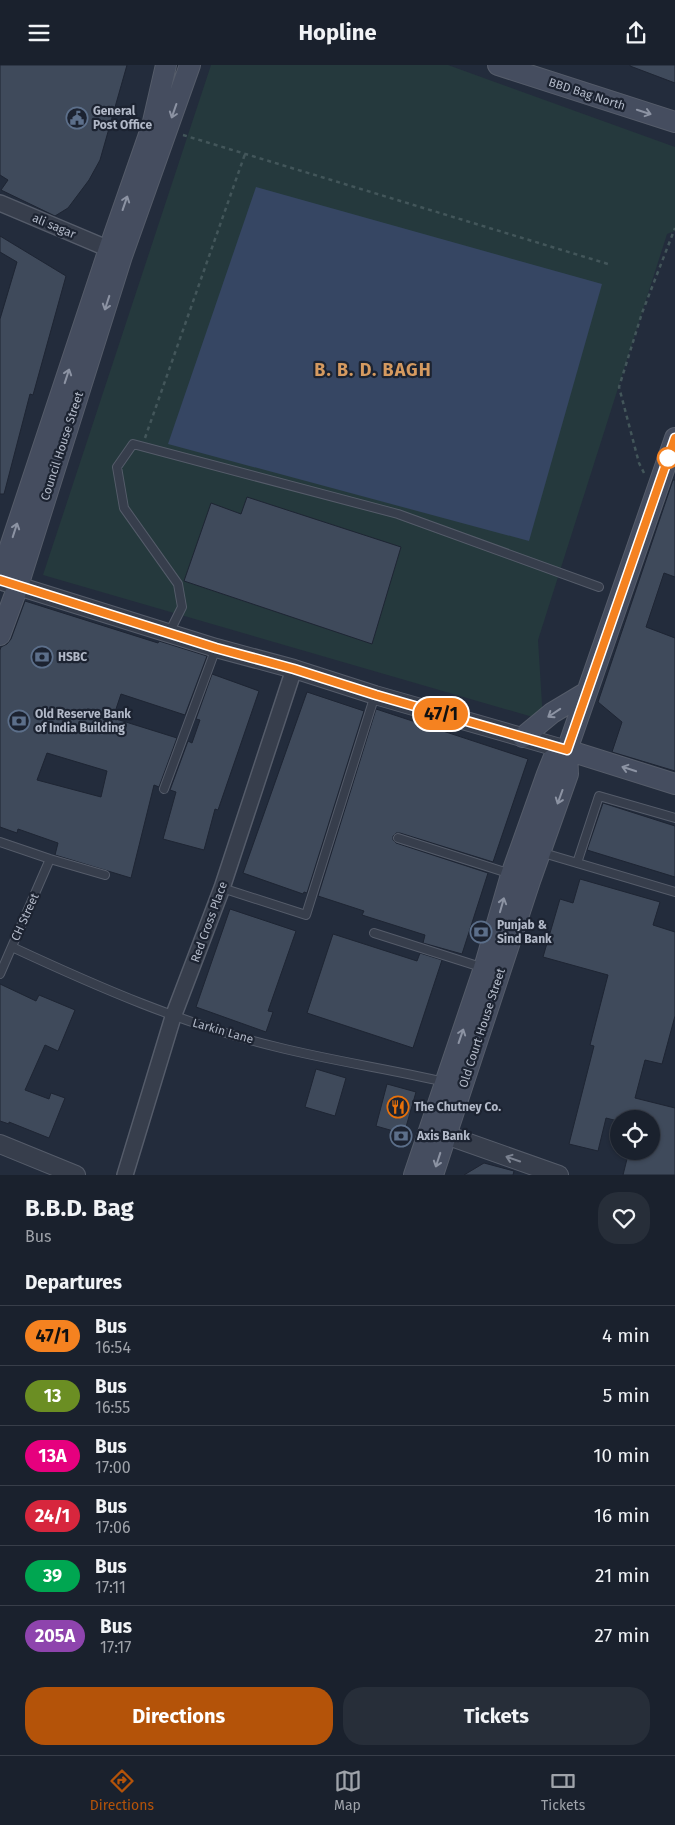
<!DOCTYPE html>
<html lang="en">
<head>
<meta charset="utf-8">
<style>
  body { margin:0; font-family:"Fira Sans",sans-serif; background:#272e39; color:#f1f3f6; height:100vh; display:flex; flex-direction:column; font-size:19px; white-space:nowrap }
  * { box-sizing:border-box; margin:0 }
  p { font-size:16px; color:#9fa3aa }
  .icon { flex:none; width:28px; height:28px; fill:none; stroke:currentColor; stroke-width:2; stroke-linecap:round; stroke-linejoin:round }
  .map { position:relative; height:1110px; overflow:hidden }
  .drawer { display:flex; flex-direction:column; background:#1a212d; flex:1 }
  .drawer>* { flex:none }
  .badge { padding:0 10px; border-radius:16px; font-size:18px; line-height:32px }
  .fabs { position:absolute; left:610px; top:1045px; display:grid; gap:10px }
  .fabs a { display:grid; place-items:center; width:50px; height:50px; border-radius:50%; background:#1a212d; box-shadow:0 1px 4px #0004,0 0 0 1px #383e49; font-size:25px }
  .map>.badge { position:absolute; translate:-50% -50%; box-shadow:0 0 0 2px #fff }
  h2 { padding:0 25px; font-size:19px; line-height:45px }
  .round { display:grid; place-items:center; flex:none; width:52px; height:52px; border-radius:20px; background:#272e39 }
  .summary { display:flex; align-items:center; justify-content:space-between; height:85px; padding:0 25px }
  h1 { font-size:24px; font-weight:700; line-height:38px }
  .primary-button { display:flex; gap:10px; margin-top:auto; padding:10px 25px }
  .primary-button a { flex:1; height:58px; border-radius:20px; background:#b45309; color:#fff; font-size:20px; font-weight:700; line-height:58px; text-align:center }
  .primary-button a+a { background:#272e39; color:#f1f3f6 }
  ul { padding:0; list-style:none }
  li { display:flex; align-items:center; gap:15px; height:60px; padding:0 25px; border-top:1px solid #383e49 }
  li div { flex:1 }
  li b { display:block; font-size:19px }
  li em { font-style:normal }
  li .badge { min-width:55px; font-weight:700; text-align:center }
  header { display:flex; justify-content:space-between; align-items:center; height:65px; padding:0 25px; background:#1a212d; font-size:22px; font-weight:700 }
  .tabs { display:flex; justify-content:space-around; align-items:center; height:70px; border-top:1px solid #383e49; background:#1a212d; font-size:14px; color:#9fa3aa }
  .tabs a { display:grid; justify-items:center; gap:2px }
  .tabs .active { color:#b45309 }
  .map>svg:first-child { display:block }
</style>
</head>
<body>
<header><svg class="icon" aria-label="menu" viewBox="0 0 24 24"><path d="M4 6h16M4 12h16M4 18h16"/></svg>Hopline<svg class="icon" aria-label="share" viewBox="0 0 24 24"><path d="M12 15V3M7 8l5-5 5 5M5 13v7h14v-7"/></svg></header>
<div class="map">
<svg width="675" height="1110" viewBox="0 0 675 1110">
  <rect width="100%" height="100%" fill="#232c3c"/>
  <path fill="#25393d" d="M 211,0 L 448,0 L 675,82 L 675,166 L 667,169 L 538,575 L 543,655 L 43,510 Z"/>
  <path fill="#364663" d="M 256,122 L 602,219 L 529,476 L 168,379 Z"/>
  <path fill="#3f4a5b" stroke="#1e2533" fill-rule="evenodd" d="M 0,0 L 127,0 L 100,95 L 89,115 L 68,143 L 55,151 L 1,125 L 8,115 L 0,110 Z
    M 630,0 L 675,0 L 675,18 L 630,1 Z
    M 0,171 L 66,211 L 33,330 L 30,329 L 4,429 L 0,429 L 0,254 L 17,197 L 0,187 Z
    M 673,415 L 675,415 L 675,512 L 664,508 L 646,562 L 675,573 L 675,706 L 612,687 L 622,657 L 598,637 Z
    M 247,432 L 401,482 L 372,579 L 184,516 L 211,438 L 241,449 Z
    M 25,536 L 158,578 L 159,576 L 207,591 L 185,650 L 121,629 L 113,653 L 177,673 L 159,722 L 154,720 L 131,813 L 55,790 L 58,778 L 18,764 L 17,768 L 0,762 L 0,585 L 1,582 L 7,579 L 11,574 ZM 47,688 L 107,706 L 101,732 L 37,715 Z
    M 212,609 L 259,626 L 218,745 L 215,744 L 204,785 L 163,774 L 176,727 L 170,725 L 188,676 L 192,678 L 200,655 L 196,654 Z
    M 307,627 L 364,646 L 307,828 L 304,827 L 303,829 L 243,808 Z
    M 376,644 L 528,694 L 493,797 L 400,768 L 396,768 L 393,771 L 393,775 L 396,778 L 488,808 L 462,889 L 423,878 L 425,870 L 362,850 L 364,846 L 318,831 Z
    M 603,738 L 675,761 L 675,812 L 587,785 Z
    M 580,814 L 660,837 L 653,860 L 675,867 L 675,951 L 662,999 L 645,995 L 635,1033 L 675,1043 L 675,1110 L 623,1110 L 629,1086 L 651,1086 L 651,1054 L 614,1055 L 606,1053 L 598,1086 L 569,1079 L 594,981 L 590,980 L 608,910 L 543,892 L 560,834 L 573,838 Z
    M 230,844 L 296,866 L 268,946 L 273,947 L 266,967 L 196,942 Z
    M 333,869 L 417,896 L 420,888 L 442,895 L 413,983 L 307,948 Z
    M 0,919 L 36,936 L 39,930 L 75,945 L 58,986 L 45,980 L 25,1025 L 49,1034 L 51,1028 L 65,1033 L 49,1073 L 9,1057 L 9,1059 L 0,1056 Z
    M 316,1004 L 346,1013 L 335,1051 L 305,1042 Z
    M 387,1019 L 416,1027 L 404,1069 L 376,1061 Z
    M 484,1098 L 514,1106 L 513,1110 L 464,1110 Z"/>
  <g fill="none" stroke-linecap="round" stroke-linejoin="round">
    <g stroke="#555c6a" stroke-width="10">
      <path id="service" d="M 169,568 L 182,542 L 178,519 L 124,443 L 117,402 L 133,379 L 398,449 L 599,522
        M 164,724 L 216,583
        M 398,773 L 511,809
        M 0,777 L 50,794 L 105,810
        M 540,787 L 675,827
        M 577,798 L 599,731 L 675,753
        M 222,823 L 306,850 L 375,630
        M 374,868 L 484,903
        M 12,882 C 98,922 185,960 277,982 C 333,996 389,1004 445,1017
        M 0,909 L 50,794"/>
    </g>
    <g stroke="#555c6a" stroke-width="18">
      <path id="minor" d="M 0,138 L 109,184
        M 125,1110 L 173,952 L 222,823 L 294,604"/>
    </g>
    <g stroke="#555c6a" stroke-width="20">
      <path id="tertiary" d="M 5,517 L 216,583 L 294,604 L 375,630 L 567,685
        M 446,1070 L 559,1110
        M 0,1079 L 76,1110"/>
    </g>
    <g stroke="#555c6a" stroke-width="22">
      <path id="secondary" d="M 498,0 L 675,57
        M 0,512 L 109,184 L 152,61 L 166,0
        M 0,570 L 18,521 L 122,191 L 190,0
        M 523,672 L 552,648 L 587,627
        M 567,685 L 675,719
        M 414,1110 L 484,903 L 511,810 L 547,709 L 553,694 L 567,685
        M 433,1110 L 530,816 L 568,709 L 567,685 L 675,373"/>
    </g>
    <path stroke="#43565a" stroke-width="2.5" stroke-dasharray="4 4" stroke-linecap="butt" d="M 183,70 L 608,199
      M 145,373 L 245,89
      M 644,408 L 639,398 L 619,322 L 642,248 L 675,163"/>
    <use href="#service" stroke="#373e4c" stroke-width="8"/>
    <use href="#minor" stroke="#373e4c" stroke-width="15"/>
    <use href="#tertiary" stroke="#373e4c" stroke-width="18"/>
    <use href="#secondary" stroke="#454d5f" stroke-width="20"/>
  </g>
  <defs><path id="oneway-shaft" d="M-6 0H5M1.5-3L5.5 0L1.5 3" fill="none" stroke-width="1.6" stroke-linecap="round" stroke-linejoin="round" transform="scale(1.25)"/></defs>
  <g stroke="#8c93a3">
    <use href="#oneway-shaft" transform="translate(174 46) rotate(109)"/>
    <use href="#oneway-shaft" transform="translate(644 47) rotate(18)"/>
    <use href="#oneway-shaft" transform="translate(125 138) rotate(-71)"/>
    <use href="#oneway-shaft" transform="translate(107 238) rotate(108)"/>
    <use href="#oneway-shaft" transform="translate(67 311) rotate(-72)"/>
    <use href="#oneway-shaft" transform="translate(15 465) rotate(-72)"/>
    <use href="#oneway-shaft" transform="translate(554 648) rotate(146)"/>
    <use href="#oneway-shaft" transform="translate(629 704) rotate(-162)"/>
    <use href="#oneway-shaft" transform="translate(560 732) rotate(110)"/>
    <use href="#oneway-shaft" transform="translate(502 840) rotate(-74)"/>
    <use href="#oneway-shaft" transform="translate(461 971) rotate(-71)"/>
    <use href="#oneway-shaft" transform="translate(438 1095) rotate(108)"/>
  </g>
  <use stroke="#7b8290" href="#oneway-shaft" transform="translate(513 1094) rotate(-161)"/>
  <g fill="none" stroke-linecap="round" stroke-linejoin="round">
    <g stroke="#fff" stroke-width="11">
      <path id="line" d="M 0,515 L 216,583 L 294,604 L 376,630 L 567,685 L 675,373"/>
    </g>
    <use href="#line" stroke="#f58220" stroke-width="8"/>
  </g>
  <defs>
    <g id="civic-ring" transform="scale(1.125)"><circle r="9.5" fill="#1c2331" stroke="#5c6f8a" stroke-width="1.5"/><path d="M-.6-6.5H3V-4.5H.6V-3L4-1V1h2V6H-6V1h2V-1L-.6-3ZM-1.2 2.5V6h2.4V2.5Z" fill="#5c6f8a"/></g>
    <g id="bank-ring" transform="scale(1.125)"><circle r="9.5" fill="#1c2331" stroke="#5c6f8a" stroke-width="1.5"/><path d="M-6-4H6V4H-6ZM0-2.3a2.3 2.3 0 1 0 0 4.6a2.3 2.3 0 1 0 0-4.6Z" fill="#5c6f8a"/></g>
    <g id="restaurant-ring" transform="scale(1.125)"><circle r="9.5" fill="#1c2331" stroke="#e8710a" stroke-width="1.5"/><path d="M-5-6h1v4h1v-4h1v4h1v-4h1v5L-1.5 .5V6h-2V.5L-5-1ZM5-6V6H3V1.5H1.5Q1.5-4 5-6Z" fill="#e8710a"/></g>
  </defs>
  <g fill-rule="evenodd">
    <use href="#civic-ring" x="77" y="53"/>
    <use href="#bank-ring" x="42" y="592"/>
    <use href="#bank-ring" x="19" y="656"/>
    <use href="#bank-ring" x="481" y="867"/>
    <use href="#restaurant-ring" x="398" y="1042"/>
    <use href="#bank-ring" x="401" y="1071"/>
  </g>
  <circle fill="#fff" stroke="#f58220" stroke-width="2.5" cx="668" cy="393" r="10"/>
  <g text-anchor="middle" stroke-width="4.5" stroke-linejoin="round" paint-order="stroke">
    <g font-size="12" fill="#b2b9c8" stroke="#1c2331">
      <text transform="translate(587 29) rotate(18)" y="4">BBD Bag North</text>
      <text transform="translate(54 161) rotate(23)" y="4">ali sagar</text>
      <text transform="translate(62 381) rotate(-72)" y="4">Council House Street</text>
      <text transform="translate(25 852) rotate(-66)" y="4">CH Street</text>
      <text transform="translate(209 857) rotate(-70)" y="4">Red Cross Place</text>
      <text transform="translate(482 963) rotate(-72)" y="4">Old Court House Street</text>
      <text transform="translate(223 966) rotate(16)" y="4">Larkin Lane</text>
    </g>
    <g font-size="12" font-weight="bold" fill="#b2b9c8" stroke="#1c2331" text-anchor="start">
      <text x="93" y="50">General<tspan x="93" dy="14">Post Office</tspan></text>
      <text x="58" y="596">HSBC</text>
      <text x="35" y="653">Old Reserve Bank<tspan x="35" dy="14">of India Building</tspan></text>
      <text x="497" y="864">Punjab &amp;<tspan x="497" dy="14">Sind Bank</tspan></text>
      <text x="414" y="1046">The Chutney Co.</text>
      <text x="417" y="1075">Axis Bank</text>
    </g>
    <g font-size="18" font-weight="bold" letter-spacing="1" fill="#d59a60" stroke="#1c2331">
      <text x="373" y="311">B. B. D. BAGH</text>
    </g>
  </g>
</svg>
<div class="fabs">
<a><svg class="icon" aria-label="locate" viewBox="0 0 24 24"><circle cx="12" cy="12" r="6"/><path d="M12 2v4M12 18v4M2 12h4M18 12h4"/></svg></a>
</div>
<b class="badge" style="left:441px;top:649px;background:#f58220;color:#111">47/1</b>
</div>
<section class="drawer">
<div class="summary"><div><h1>B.B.D. Bag</h1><p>Bus</p></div><a class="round"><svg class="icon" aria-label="heart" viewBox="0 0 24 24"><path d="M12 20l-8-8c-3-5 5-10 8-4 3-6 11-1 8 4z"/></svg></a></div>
<h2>Departures</h2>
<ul>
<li><span class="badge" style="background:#f58220;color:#111">47/1</span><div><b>Bus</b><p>16:54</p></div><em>4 min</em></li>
<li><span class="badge" style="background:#6b8e23;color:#fff">13</span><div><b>Bus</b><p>16:55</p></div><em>5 min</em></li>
<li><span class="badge" style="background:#e6007e;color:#fff">13A</span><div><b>Bus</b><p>17:00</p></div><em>10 min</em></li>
<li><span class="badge" style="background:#d7263d;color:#fff">24/1</span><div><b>Bus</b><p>17:06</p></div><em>16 min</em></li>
<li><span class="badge" style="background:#00a651;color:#fff">39</span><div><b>Bus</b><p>17:11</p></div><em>21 min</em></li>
<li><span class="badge" style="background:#8e44ad;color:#fff">205A</span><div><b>Bus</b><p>17:17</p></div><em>27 min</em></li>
</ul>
<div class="primary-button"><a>Directions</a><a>Tickets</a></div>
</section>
<nav class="tabs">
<a class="active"><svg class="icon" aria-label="directions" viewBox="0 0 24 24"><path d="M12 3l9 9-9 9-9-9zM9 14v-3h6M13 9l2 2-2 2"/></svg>Directions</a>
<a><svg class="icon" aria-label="map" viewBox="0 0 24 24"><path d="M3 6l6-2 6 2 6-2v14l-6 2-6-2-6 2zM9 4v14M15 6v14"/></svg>Map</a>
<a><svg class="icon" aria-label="tickets" viewBox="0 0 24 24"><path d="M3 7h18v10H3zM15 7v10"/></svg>Tickets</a>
</nav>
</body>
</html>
